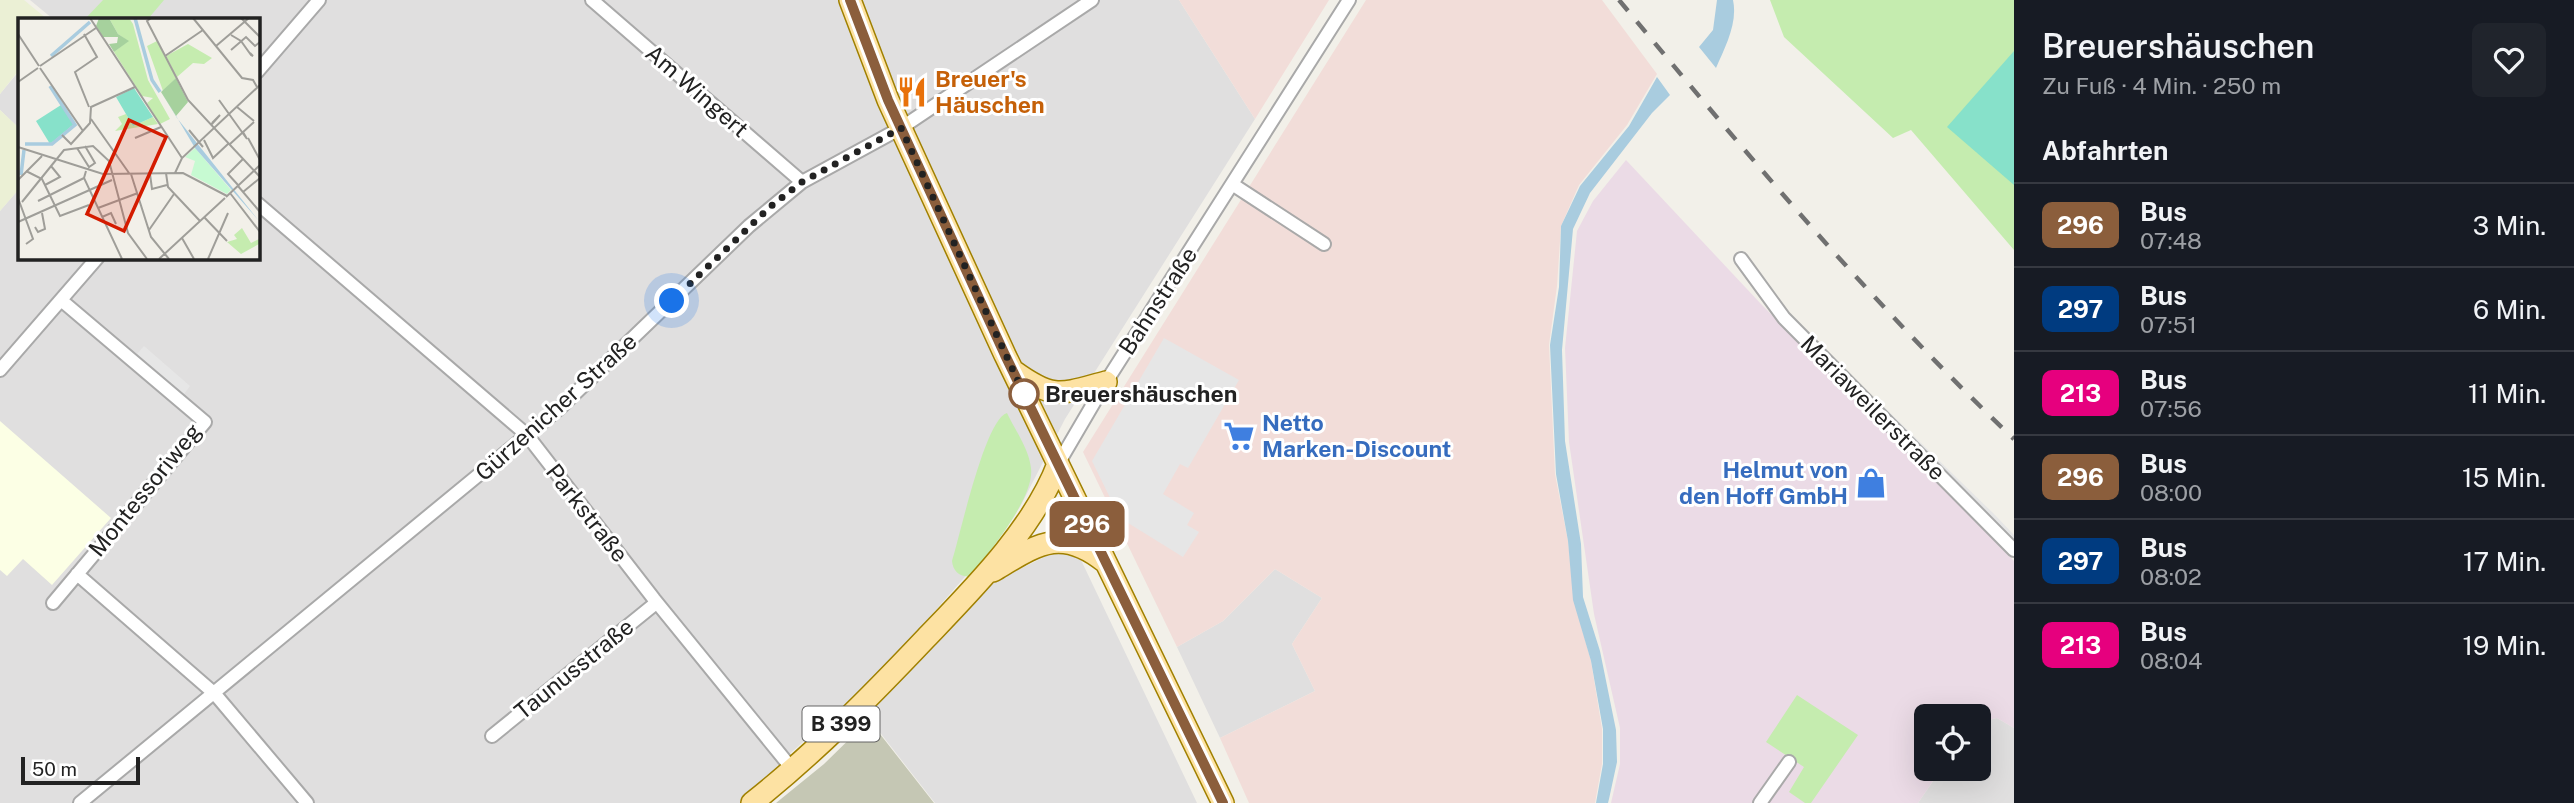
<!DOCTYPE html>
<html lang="de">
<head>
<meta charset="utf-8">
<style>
  body { margin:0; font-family:"Public Sans",sans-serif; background:#20242c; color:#f1f3f6; height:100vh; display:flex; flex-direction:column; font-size:26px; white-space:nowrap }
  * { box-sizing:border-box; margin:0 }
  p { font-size:23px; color:#9ea1a6 }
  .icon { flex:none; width:38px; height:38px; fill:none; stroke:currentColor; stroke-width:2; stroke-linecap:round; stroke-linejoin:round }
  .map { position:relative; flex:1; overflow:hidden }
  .side { display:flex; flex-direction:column; background:#171b24; width:560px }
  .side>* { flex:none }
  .badge { padding:0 14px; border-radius:10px; font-size:24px; line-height:46px }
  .tools { position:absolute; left:1914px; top:704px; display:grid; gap:14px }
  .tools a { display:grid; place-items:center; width:77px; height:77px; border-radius:10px; background:#171b24; box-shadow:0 7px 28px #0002; font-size:35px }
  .scale { position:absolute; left:21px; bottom:18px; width:119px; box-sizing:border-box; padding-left:7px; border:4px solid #222; border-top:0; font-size:19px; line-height:24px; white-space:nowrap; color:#222; -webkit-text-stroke:5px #fff; paint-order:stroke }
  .you { position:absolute; width:35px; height:35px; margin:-18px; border:5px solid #fff; border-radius:50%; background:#1a73e8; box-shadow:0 0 0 10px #1a73e833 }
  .map>.badge { position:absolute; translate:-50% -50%; box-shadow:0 0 0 4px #fff }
  h2 { padding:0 28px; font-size:26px; line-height:63px }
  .round { display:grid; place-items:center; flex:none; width:74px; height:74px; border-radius:10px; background:#20242c }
  .headline { display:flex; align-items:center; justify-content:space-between; height:119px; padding:0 28px }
  h1 { font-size:33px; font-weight:600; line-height:52px }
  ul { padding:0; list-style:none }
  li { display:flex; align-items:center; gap:21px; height:84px; padding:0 28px; border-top:2px solid #363941 }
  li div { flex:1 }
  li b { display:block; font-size:26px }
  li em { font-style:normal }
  li .badge { min-width:77px; font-weight:700; text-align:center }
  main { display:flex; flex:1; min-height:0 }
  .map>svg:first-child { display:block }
</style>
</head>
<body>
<main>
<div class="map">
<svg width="2014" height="803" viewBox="0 0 2014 803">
  <rect width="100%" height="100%" fill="#f2f0e9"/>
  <path fill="#e0dfdf" d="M 30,0 L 1179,0 L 1255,119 L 1065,419 L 1020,507 L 991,547 L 913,636 L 868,684 L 785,758 L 528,433 L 257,201 L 257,19 L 53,19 Z
    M 19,71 L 19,128 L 0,110 L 0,94 Z
    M 19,189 L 19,257 L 257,257 L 257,206 L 526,436 L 788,769 L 745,803 L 0,803 L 0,211 Z
    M 1068,550 L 1081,560 L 1197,803 L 935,803 L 864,712 L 978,594 L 993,582 L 1055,552 Z
    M 1275,569 L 1322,598 L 1292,644 L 1315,691 L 1220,738 L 1177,647 L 1223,621 Z
    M 1997,718 L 2014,728 L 2014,803 L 1918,803 L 1942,768 L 1979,768 L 1979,722 Z"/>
  <path fill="#f2ddd9" d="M 1179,0 L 1329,0 L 1255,119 Z
    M 1366,0 L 1602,0 L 1657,74 L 1627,125 L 1579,185 L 1561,226 L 1557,286 L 1549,345 L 1555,474 L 1568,541 L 1574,600 L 1591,661 L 1602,729 L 1602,764 L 1595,803 L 1249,803 L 1220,738 L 1315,691 L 1292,644 L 1322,598 L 1275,569 L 1223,621 L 1177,647 L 1083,452 Z"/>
  <path fill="#ebdbe6" d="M 1626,160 L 1761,304 L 2014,561 L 2014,728 L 1997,718 L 1979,722 L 1979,716 L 1927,716 L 1927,768 L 1942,768 L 1918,803 L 1611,803 L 1620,764 L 1620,728 L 1594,614 L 1569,442 L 1565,348 L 1577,231 L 1593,201 Z"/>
  <path fill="#fcffe5" d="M 0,421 L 111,518 L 52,585 L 23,559 L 7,576 L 0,570 Z"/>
  <path fill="#c5c7b4" d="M 869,720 L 934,803 L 776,803 L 824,764 Z"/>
  <path fill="#ebf0d5" d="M 0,0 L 24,0 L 47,19 L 19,19 L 19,70 L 0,94 Z
    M 0,110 L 19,128 L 19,189 L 0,211 Z"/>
  <path fill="#c5ecaf" d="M 103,0 L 164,0 L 148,19 L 85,19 Z
    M 1770,0 L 2014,0 L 2014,250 L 1911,130 L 1893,138 L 1784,37 Z
    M 1007,413 C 1015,430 1029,449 1031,468 C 1035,498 989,551 971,576 C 961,578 953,572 952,561 C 960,536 985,419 1007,413 Z
    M 1797,695 L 1858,735 L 1811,803 L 1805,803 L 1789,792 L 1804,767 L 1766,742 Z"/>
  <path fill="#87e1ca" d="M 2014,51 L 2014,185 L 1947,127 Z"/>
  <path fill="#e6e6e6" d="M 1164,338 L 1239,380 L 1188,468 L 1180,464 L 1163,494 L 1194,513 L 1187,525 L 1199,532 L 1183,557 L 1120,518 L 1092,461 Z
    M 144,346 L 190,386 L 184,394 L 137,354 Z
    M 1867,395 L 1884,407 L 1995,515 L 2014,535 L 2014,543 Z"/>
  <path fill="#a9ccdf" d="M 1717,0 L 1733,0 C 1738,23 1725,47 1716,68 L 1699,47 L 1713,30 Z
    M 1657,77 L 1670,95 L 1652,113 L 1590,193 L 1573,229 L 1562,350 L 1565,441 L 1581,544 L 1583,597 L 1600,651 L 1616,730 L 1617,762 L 1609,799 L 1608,803 L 1596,803 L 1603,764 L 1603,729 L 1591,661 L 1573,600 L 1568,541 L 1556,474 L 1550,345 L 1559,287 L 1561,226 L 1580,186 L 1629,126 Z"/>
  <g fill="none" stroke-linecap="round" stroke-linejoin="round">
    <g stroke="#a9a9a9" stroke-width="16">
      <path id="minor" d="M 592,0 L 802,182
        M 257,72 L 319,0
        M 1232,184 L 1324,244
        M 257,203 L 527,435 L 654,599 L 793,770
        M 1741,259 L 1784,318 L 2014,550
        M 0,370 L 98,257
        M 1058,464 L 1106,382 L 1349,0
        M 77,574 L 215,694 L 307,803
        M 53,603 L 205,422 L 61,300
        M 492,736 L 656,603
        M 80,803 L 561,407 L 749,226 L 802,182 L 901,128 L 1092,0
        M 1760,803 L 1789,762"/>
    </g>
    <g stroke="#a08000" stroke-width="24">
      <path id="primary" d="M 850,0 L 888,100 L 1005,355 L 1223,803
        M 1015,372 C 1054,400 1061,394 1106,382
        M 993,571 C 1037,545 1060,526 1105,562
        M 752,803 C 815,753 871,696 926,638 C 973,589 1034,528 1058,464"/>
    </g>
    <use href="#minor" stroke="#fff" stroke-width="12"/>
    <use href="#primary" stroke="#fde2a3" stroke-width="21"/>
    <path stroke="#707070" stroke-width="4.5" stroke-dasharray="14 14" stroke-linecap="butt" d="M 1619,0 C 1745,152 1871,303 2014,439"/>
  </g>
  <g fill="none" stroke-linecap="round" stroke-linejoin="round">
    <g stroke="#fff" stroke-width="16">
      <path id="line" d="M 850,0 L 888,100 L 1005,355 L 1223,803"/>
    </g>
    <use href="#line" stroke="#8b5e3c" stroke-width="10"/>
    <path stroke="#222" stroke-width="7" stroke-dasharray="0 12.6" d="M 672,301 L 771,206 L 802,182 L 901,128 L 1024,394"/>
  </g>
  <defs>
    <g id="restaurant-bare" transform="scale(2.415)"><path d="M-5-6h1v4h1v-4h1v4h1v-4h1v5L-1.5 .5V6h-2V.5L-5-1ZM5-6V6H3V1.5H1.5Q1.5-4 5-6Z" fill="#e8710a" stroke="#fff" stroke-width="2.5" paint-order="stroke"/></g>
    <g id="supermarket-bare" transform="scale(2.415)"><path d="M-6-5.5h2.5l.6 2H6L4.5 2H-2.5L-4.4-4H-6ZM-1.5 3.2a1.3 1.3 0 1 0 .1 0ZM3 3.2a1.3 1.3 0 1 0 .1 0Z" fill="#3f7fe0" stroke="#fff" stroke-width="2.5" paint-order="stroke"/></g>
    <g id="shop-bare" transform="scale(2.415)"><path d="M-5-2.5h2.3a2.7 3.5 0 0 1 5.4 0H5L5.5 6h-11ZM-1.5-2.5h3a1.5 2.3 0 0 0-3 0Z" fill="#3f7fe0" stroke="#fff" stroke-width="2.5" paint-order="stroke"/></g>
  </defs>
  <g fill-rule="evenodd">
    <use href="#restaurant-bare" x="912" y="92"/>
    <use href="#supermarket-bare" x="1239" y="436"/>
    <use href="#shop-bare" x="1871" y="483"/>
  </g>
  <circle fill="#fff" stroke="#8b5e3c" stroke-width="3.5" cx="1024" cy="394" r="14"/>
  <g text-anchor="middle" stroke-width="6" stroke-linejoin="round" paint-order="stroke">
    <rect fill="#fff" stroke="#646464" stroke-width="2" x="802.5" y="706.5" width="77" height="35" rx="5"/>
    <g font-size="21" font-weight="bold" fill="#222">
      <text x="841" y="731">B 399</text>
    </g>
    <g font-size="23" font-weight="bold" fill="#c56008" stroke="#fff" text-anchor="start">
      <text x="935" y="87">Breuer's<tspan x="935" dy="26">Häuschen</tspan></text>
    </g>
    <g font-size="23" fill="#222" stroke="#fff">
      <text transform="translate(697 91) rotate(41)" y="8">Am Wingert</text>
      <text transform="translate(1158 301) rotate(-57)" y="8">Bahnstraße</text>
      <text transform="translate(556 407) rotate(-42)" y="8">Gürzenicher Straße</text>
      <text transform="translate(1873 408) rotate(45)" y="8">Mariaweilerstraße</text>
      <text transform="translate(145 490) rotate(-51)" y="8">Montessoriweg</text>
      <text transform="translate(587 513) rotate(52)" y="8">Parkstraße</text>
      <text transform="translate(574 669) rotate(-39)" y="8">Taunusstraße</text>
    </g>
    <g font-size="23" font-weight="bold" fill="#222" stroke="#fff" text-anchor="start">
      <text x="1045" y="402">Breuershäuschen</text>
    </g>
    <g font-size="23" font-weight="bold" fill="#366cbe" stroke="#fff" text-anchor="start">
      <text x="1262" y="431">Netto<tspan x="1262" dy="26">Marken-Discount</tspan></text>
      <text x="1848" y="478" text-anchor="end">Helmut von<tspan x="1848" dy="26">den Hoff GmbH</tspan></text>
    </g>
  </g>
  <g transform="translate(18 18)">
    <rect width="242" height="242" fill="#f2f0e9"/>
    <path d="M 91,0 L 111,0 L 115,6 L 130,62 L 152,101 L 142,106 L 129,85 L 135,80 L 124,78 L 96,34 L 110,23 L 100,16 ZM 139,23 L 158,60 L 145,73 L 129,28 ZM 170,26 L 194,40 L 186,46 L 175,45 L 159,59 L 148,38 ZM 108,96 L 115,108 L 135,99 L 140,106 L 97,113 L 104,106 L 100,99 ZM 224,210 L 233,225 L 241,221 L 241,226 L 223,236 L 209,224 L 219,221 L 216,217 Z" fill="#c5ecaf"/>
    <path d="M 81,0 L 91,0 L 100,16 L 111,23 L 96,34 L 91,26 L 99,25 L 100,19 L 85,19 L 78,8 ZM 158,60 L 170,84 L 158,98 L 143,74 Z" fill="#a6d19d"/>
    <path d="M 177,130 L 213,172 L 209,176 L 173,157 L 177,143 L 167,139 Z" fill="#c7fad2"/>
    <path d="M 116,70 L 135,99 L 115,108 L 98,79 ZM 43,87 L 56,106 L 32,126 L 18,103 Z" fill="#87e1ca"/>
    <path d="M 141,69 L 159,100 L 241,203 L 177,130 Z" fill="#a9ccdf"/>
    <path fill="none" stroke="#a9ccdf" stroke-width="3.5" d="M 117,0 L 134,62 L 142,74M 33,38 L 72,4M 7,126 L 34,126 L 57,107 L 32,68M 3,157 L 6,132"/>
    <path fill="none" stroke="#9f9e99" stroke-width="2" d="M 72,0 L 164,140M 133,0 L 129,3 L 170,82 L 242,159M 175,0 L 224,60 L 235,62 L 239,69M 223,0 L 242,19M 0,16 L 21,48M 66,16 L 79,39 L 57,54 L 71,89M 213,17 L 223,23 L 233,37 L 235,38 L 232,35M 198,28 L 231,0M 213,32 L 228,19 L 237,28 L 242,24M 147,38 L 185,12M 22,48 L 78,10M 22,50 L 65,113M 0,64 L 20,50M 201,82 L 229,121 L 225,114M 219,89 L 236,103M 73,101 L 111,155M 193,107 L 202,97 L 194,105M 171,112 L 185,129M 44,117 L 53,126 L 72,105 L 73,89 L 117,69M 117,120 L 143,109M 230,120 L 242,142M 186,122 L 195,140 L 210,126M 212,126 L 236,104M 0,129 L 85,156 L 165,155 L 209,178M 59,130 L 71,149 L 77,145 L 67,128M 8,153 L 24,161 L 42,198 L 71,187M 68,153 L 66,160 L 104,241M 148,155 L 150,169 L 182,203M 157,155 L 164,140 L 242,67M 113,156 L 133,219 L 151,241M 132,156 L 134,171 L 149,167M 0,162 L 24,138M 27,167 L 42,159 L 33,148M 220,167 L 210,156 L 225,141M 220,168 L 242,194M 225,174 L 242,160M 212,175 L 242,214M 208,179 L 242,147M 0,180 L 15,221 L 8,226M 20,183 L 66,160M 4,184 L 46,132 L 75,128 L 91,143 L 110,215 L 129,241M 80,190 L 120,175M 84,199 L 93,195 L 98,206M 186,199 L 209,223M 0,204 L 94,162M 17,209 L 20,214 L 27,211 L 24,195M 131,212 L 156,176M 164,220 L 176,241M 141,241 L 207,180M 190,241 L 210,195"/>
    <path fill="#d41b00" fill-opacity="0.15" stroke="#d41b00" stroke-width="3.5" d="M 111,102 L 148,119 L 106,213 L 69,196 Z"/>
    <rect width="242" height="242" fill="none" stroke="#222" stroke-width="3.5"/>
  </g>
</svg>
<div class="tools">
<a><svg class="icon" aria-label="locate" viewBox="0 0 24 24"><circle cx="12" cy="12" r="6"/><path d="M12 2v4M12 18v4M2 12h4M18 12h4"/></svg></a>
</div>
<div class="scale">50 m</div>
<div class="you" style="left:672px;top:301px"></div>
<b class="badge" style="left:1087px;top:524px;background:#8b5e3c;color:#fff">296</b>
</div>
<section class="side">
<div class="headline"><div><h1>Breuershäuschen</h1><p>Zu Fuß · 4 Min. · 250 m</p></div><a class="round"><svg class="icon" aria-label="heart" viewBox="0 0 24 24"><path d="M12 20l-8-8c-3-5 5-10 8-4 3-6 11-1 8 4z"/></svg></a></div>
<h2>Abfahrten</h2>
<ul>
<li><span class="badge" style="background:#8b5e3c;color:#fff">296</span><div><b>Bus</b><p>07:48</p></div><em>3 Min.</em></li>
<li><span class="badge" style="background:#003b80;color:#fff">297</span><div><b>Bus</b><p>07:51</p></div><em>6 Min.</em></li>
<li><span class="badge" style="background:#e6007e;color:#fff">213</span><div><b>Bus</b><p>07:56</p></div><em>11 Min.</em></li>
<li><span class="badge" style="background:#8b5e3c;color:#fff">296</span><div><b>Bus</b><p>08:00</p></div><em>15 Min.</em></li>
<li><span class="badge" style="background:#003b80;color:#fff">297</span><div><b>Bus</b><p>08:02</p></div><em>17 Min.</em></li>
<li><span class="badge" style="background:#e6007e;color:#fff">213</span><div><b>Bus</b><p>08:04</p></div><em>19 Min.</em></li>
</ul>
</section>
</main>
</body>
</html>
